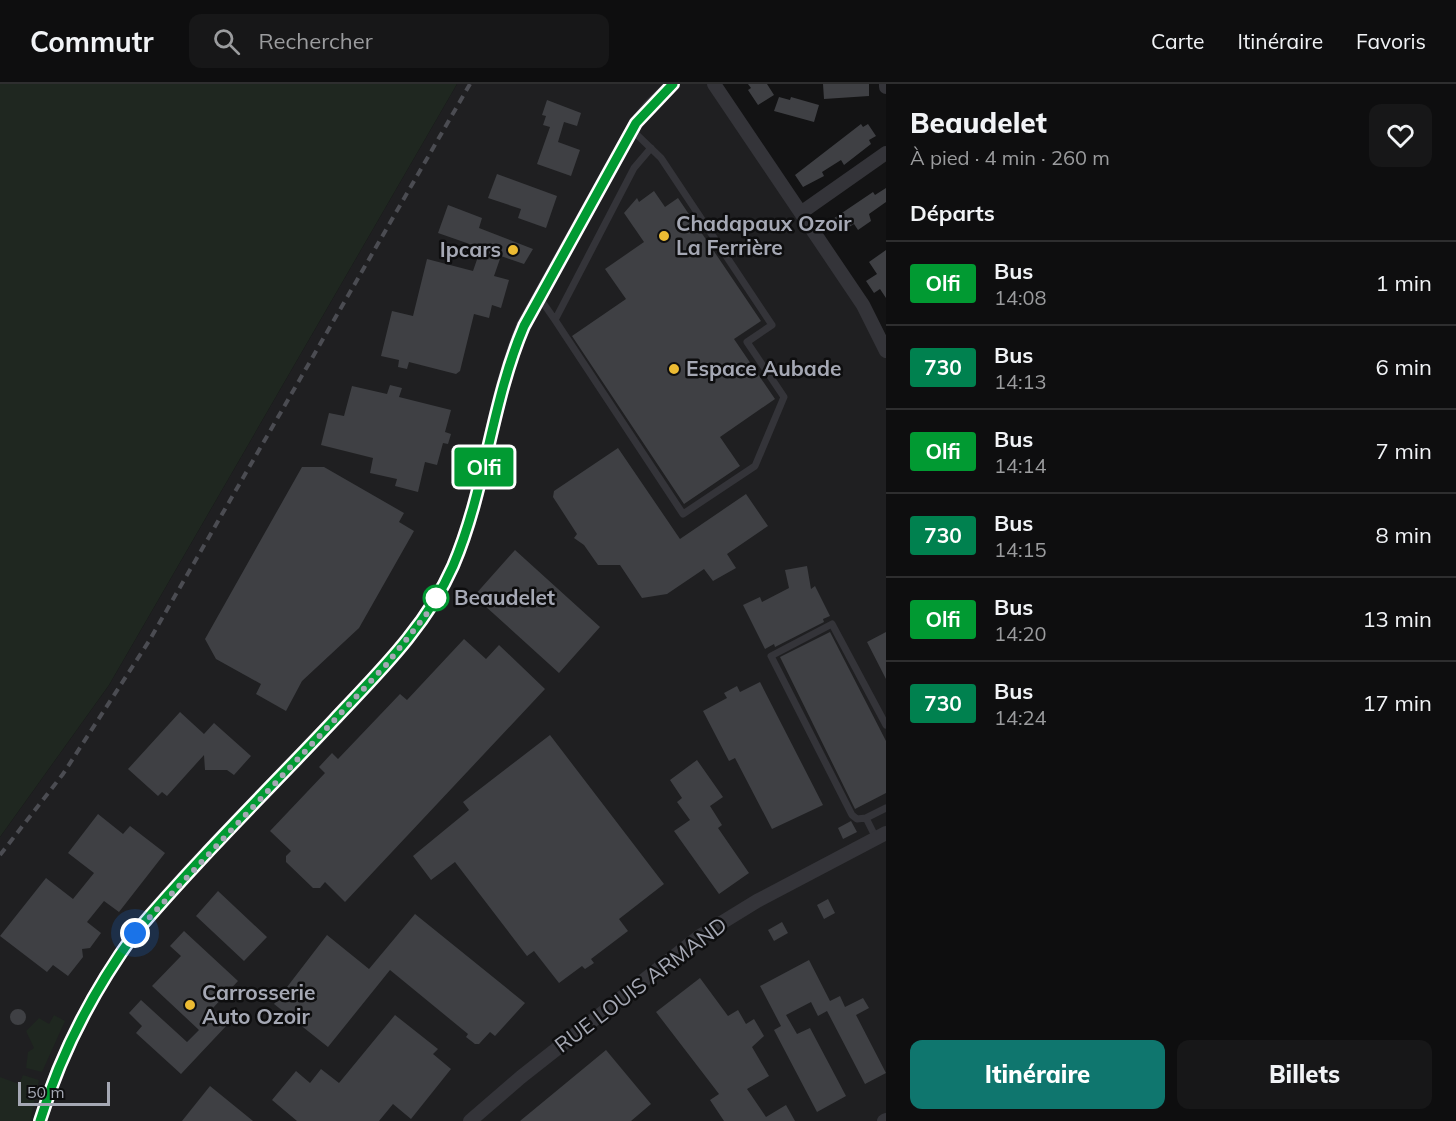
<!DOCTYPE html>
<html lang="fr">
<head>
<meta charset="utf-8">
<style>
  body { margin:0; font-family:Mulish,sans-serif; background:#171718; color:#f1f3f6; height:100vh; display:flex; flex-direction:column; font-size:22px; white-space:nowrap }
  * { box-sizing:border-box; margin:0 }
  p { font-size:20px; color:#9b9c9e }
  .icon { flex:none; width:33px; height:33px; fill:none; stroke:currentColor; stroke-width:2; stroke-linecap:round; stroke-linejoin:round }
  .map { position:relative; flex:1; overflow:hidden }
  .panel { display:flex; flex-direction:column; background:#0e0e0f; width:570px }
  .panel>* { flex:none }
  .badge { padding:0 12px; border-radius:4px; font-size:21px; line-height:39px }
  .scale { position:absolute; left:18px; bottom:15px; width:92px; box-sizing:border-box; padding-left:6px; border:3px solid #a5a8b4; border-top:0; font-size:16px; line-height:21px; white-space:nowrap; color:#a5a8b4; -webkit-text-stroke:4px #0e0e0f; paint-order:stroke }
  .you { position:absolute; width:30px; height:30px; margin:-15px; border:4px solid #fff; border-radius:50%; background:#1a73e8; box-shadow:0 0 0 9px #1a73e833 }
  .map>.badge { position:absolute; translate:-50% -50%; box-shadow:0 0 0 3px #fff }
  h2 { padding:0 24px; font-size:22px; line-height:54px }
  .round { display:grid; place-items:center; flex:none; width:63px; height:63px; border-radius:12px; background:#171718 }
  .headline { display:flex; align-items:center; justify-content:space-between; height:102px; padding:0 24px }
  h1 { font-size:28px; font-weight:800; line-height:45px }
  .primary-button { display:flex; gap:12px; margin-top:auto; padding:12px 24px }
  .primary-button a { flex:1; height:69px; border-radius:12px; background:#0f766e; color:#fff; font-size:24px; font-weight:800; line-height:69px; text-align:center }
  .primary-button a+a { background:#171718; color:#f1f3f6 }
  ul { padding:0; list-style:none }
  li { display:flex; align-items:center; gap:18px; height:84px; padding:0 24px; border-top:2px solid #2e2e2f }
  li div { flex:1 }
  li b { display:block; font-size:22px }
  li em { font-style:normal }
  li .badge { min-width:66px; font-weight:700; text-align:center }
  header { display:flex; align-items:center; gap:36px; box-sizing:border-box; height:84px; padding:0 30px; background:#0e0e0f; border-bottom:2px solid #2e2e2f }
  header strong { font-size:28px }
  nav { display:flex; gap:33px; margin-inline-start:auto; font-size:21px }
  .search { width:420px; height:54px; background:#171718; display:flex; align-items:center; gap:15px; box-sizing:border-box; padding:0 21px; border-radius:12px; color:#9b9c9e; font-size:22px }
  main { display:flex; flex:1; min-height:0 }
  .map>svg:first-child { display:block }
</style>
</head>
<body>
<header>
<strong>Commutr</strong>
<div class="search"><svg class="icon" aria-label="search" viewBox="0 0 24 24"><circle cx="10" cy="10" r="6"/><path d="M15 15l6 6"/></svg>Rechercher</div>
<nav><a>Carte</a><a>Itinéraire</a><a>Favoris</a></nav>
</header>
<main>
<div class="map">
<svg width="886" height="1037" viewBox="0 0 886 1037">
  <rect width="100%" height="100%" fill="#131314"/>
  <path fill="#1f1f21" d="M 457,0 L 714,0 L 886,267 L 886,1037 L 0,1037 L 0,753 L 109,601 Z"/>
  <path fill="#1f2720" d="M 0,0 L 457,0 L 109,601 L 0,753 Z
    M 54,931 L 65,937 L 42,988 L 26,984 L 28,968 L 34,964 L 26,947 L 39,934 L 49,940 Z
    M 23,991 L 39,996 L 30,1037 L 0,1037 L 0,993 L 19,1000 Z"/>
  <path fill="#3f4044" d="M 748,0 L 767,0 L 774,11 L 758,21 L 748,6 L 751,4 Z
    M 823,0 L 869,0 L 869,12 L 824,15 Z
    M 779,13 L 790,16 L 791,13 L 819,21 L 814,38 L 774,27 Z
    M 547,16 L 581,29 L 577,42 L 564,38 L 558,58 L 580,66 L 571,92 L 537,80 L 550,43 L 543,41 L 546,32 L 542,31 Z
    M 861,40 L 863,43 L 868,40 L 876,52 L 869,56 L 871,60 L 844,81 L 841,76 L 822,88 L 824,92 L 803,103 L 795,91 Z
    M 497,90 L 557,112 L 546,144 L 518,134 L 521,125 L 488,114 Z
    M 886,104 L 886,118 L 869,130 L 871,137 L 858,146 L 854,140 L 841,148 L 839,145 L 834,149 L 827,139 L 873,108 L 875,111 Z
    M 654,107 L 665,123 L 678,114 L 761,237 L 734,255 L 775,315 L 720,353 L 740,382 L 684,420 L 572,252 L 626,215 L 605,185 L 644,158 L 624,129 L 637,114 L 639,118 Z
    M 448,121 L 482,134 L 479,144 L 533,165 L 524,180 L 501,172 L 494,192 L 509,196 L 501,224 L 492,221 L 489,234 L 474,230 L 460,287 L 456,290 L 409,278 L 407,285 L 398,283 L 399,276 L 381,272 L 392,227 L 413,232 L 427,175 L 473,187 L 481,164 L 438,149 Z
    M 886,166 L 886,214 L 880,205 L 874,209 L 866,197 L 877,190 L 869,178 Z
    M 390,301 L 402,304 L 399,313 L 451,326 L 445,348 L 451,350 L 448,360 L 443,359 L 437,381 L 425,378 L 418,408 L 395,402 L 397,395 L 370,389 L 373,374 L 321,361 L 329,329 L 344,332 L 352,302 L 387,310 Z
    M 618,364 L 680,455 L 746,410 L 768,442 L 727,470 L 736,484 L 713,497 L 704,485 L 667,510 L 642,514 L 620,481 L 598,481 L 584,461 L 574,454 L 577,450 L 553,413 L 554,407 Z
    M 302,383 L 324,383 L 404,429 L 399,438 L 414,447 L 359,544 L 302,597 L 286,627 L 256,610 L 261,600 L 216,575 L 205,555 Z
    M 515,466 L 600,543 L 559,589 L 474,512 Z
    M 807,482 L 811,505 L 815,502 L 830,532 L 823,535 L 824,538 L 775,563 L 774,560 L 765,565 L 743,521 L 760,513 L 762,518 L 789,504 L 785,486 Z
    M 830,548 L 886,657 L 886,709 L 855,725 L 780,573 Z
    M 886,548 L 886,595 L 867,558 Z
    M 464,555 L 486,575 L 499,561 L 545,605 L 345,818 L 325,798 L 320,804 L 313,804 L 286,778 L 286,772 L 291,767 L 270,747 L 325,689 L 319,683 L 332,669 L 338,675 L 400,610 L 407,616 Z
    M 760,598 L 823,721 L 772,745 L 735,674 L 729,677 L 703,627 L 727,614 L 724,609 L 737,602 L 740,608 Z
    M 180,628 L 204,650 L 214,639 L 251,672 L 234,691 L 227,686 L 205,686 L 204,671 L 167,712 L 162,708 L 158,712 L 128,685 Z
    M 550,651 L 664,800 L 619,835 L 628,847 L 591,875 L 594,879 L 585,885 L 582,882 L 559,899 L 534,867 L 527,872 L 455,778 L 431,796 L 413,772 L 469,726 L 463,718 Z
    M 697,676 L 723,713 L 710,722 L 722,741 L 718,744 L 749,789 L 719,810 L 674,747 L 690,736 L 677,718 L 682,714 L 670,696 Z
    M 98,730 L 123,750 L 130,742 L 165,769 L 119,828 L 104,817 L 87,838 L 101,849 L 90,864 L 82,865 L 83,873 L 68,892 L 53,881 L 47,888 L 0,852 L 46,794 L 73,815 L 94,789 L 68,769 Z
    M 851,737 L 857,748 L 843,755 L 838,744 Z
    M 218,807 L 267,853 L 244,877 L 196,832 Z
    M 828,815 L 835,829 L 824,835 L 817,821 Z
    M 415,830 L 525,919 L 495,952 L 490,948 L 479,960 L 475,960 L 466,953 L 468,950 L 390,886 L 328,963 L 274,920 L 327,851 L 369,885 Z
    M 782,838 L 788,849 L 774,857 L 768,846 Z
    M 184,847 L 238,897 L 212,925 L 228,940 L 181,990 L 136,949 L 142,942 L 129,929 L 141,916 L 187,958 L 199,946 L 152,902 L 181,872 L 170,862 Z
    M 809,876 L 830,917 L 840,912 L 845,923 L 863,914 L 869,924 L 856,931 L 886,989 L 865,1000 L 827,927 L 818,932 L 811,918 L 786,931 L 797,950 L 810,944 L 846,1012 L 817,1028 L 774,946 L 781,942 L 760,902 Z
    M 700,894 L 728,932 L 738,926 L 746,940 L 754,935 L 764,952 L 752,963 L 769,992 L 747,1005 L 766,1033 L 786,1021 L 795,1037 L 724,1037 L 710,1016 L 719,1010 L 656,928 Z
    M10 933a8 8 0 1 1 16 0a8 8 0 1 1-16 0Z
    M 395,931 L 438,965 L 433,970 L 451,985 L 411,1035 L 393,1020 L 379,1037 L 297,1037 L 272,1016 L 296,987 L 310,999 L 321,985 L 339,999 Z
    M 606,966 L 651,1020 L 631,1037 L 520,1037 Z
    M 210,1002 L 253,1037 L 182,1037 Z"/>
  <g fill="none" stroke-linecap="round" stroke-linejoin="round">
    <path stroke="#343439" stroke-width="7" d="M 632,46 L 661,74 L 772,241 L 747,258 L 784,313 L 755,382 L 683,430 L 555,236 L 634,84 L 651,64
      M 539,213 L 555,236
      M 866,734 L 886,724
      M 876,754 L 866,734 L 857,735 L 852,731 L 771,572 L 832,540 L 886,641"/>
    <path stroke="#343439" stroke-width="14" d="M 714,0 L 863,221 L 886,267
      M 886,0 L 886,3
      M 802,128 L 886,69
      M 40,1037 C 61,969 93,907 135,849 C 196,776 265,709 331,639 C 376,591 426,544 453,482 C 486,405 491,319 523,242 L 636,39 L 650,22 L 673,0
      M 470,1037 L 521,993 L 700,852 L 757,817 L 886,749
      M 884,1037 L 886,1036"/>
    <path stroke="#4b4c52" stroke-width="4" stroke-dasharray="8 6" stroke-linecap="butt" d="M 0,771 L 63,690 L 149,557 L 470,0"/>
  </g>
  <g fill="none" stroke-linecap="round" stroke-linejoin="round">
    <g stroke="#fff" stroke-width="14">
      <path id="line" d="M 40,1037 C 61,968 93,907 135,849 C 198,775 267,707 334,636 C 378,589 426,543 453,482 C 486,405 491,319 524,242 L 636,39 L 673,0"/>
    </g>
    <use href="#line" stroke="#019a32" stroke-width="9"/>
    <path stroke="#a5a8b4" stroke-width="6" stroke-dasharray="0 10.8" d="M 135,849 L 386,581 L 426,531 L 441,506 L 436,514"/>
  </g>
  <g fill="#ecbb33" stroke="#0e0e0f" stroke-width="2">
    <circle cx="664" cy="152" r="6"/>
    <circle cx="513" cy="166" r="6"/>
    <circle cx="674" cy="285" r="6"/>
    <circle cx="190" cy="921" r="6"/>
  </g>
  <circle fill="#fff" stroke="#019a32" stroke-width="3" cx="436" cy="514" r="12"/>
  <g text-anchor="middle" stroke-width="5" stroke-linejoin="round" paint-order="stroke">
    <g font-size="21" font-weight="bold" fill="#a5a8b4" stroke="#0e0e0f" text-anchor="start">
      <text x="676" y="147">Chadapaux Ozoir<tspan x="676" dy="24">La Ferrière</tspan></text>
      <text x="501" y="173" text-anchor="end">Ipcars</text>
      <text x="686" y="292">Espace Aubade</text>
      <text x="202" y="916">Carrosserie<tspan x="202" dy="24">Auto Ozoir</tspan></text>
    </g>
    <g font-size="21" font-weight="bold" fill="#a5a8b4" stroke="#0e0e0f" text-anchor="start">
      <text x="454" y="521">Beaudelet</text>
    </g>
    <g font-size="21" fill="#a5a8b4" stroke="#0e0e0f">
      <text transform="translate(641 901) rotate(-37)" y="7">RUE LOUIS ARMAND</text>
    </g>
  </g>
</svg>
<div class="scale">50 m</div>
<div class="you" style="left:135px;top:849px"></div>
<b class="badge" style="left:484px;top:383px;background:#019a32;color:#fff">Olfi</b>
</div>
<section class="panel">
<div class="headline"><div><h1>Beaudelet</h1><p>À pied · 4 min · 260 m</p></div><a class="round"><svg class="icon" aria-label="heart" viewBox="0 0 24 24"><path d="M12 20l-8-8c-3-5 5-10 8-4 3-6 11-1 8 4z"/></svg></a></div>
<h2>Départs</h2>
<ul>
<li><span class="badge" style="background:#019a32;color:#fff">Olfi</span><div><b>Bus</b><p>14:08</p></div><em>1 min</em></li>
<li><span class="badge" style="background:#00814f;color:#fff">730</span><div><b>Bus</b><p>14:13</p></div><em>6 min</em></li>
<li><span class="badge" style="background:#019a32;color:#fff">Olfi</span><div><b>Bus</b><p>14:14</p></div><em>7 min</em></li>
<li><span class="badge" style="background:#00814f;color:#fff">730</span><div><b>Bus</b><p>14:15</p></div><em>8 min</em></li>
<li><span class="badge" style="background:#019a32;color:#fff">Olfi</span><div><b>Bus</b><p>14:20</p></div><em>13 min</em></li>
<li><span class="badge" style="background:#00814f;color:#fff">730</span><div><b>Bus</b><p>14:24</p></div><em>17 min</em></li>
</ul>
<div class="primary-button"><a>Itinéraire</a><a>Billets</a></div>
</section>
</main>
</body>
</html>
